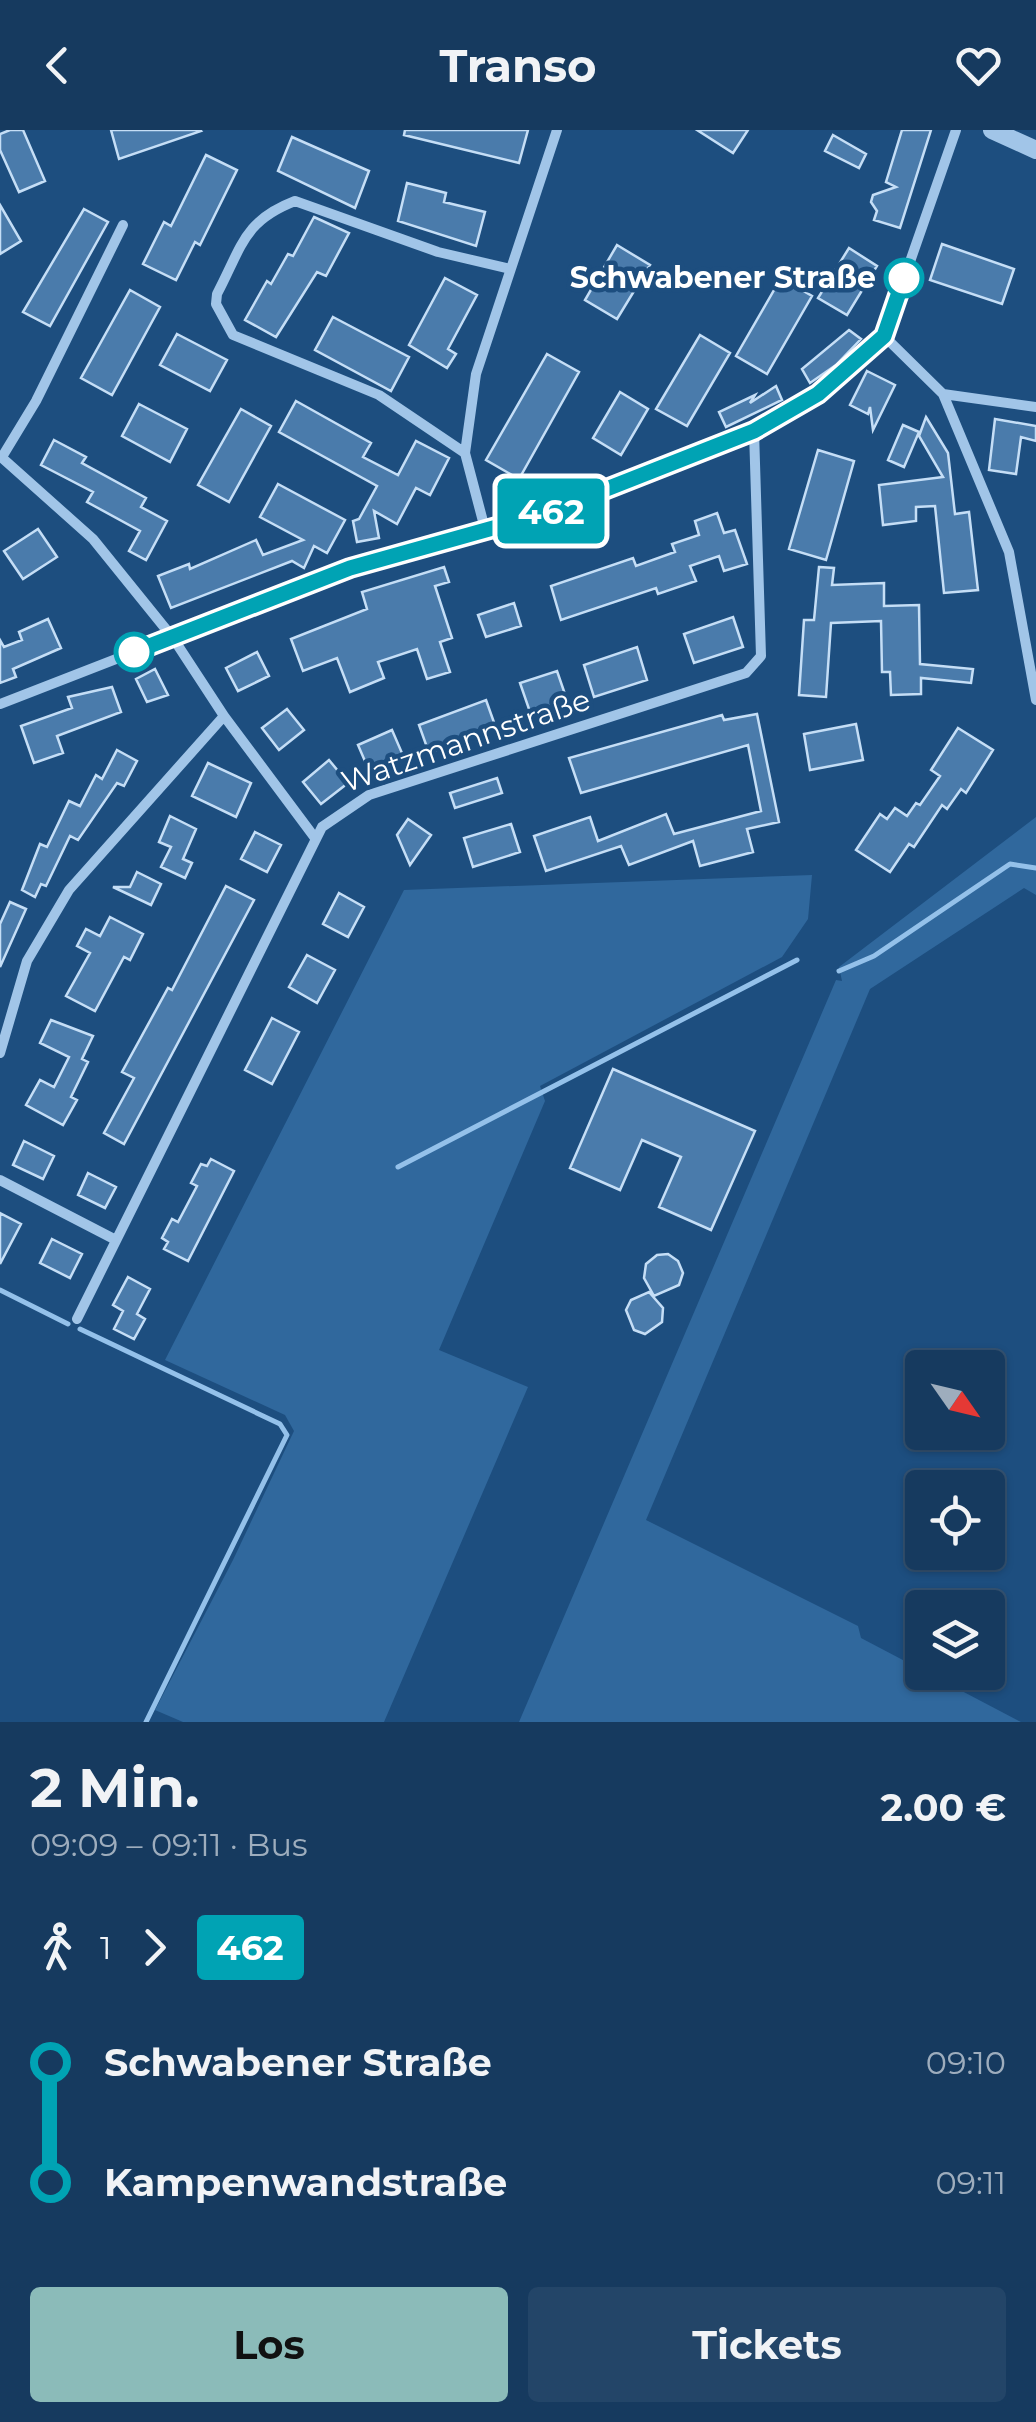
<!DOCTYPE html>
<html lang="de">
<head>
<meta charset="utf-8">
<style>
  body { margin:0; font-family:Montserrat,sans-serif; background:#234568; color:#f1f3f6; height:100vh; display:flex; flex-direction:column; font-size:38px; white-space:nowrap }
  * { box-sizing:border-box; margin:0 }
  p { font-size:32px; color:#9eadbd }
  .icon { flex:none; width:55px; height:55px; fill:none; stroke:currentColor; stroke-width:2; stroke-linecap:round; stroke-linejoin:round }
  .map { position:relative; height:1592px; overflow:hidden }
  .side { display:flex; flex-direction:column; background:#163a5f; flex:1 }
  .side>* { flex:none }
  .badge { padding:0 20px; border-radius:8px; font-size:35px; line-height:65px }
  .needle { width:65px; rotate:124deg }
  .controls { position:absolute; left:905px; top:1220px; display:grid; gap:20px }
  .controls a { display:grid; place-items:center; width:100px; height:100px; border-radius:10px; background:#163a5f; box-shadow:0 2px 8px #0004,0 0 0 2px #355474; font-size:50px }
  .map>.badge { position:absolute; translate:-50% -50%; box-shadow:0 0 0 5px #fff }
  .legs { display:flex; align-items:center; gap:15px; height:110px; padding:0 30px; font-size:32px }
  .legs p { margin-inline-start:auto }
  .head { display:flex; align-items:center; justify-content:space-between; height:170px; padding:0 30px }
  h1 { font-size:55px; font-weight:700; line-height:75px }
  .primary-button { display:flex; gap:20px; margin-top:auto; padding:20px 30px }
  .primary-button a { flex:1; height:115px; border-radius:10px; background:#8bbbb9; color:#111; font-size:40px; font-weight:700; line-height:115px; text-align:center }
  .primary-button a+a { background:#234568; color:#f1f3f6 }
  ul { padding:0 30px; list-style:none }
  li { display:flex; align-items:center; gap:35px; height:120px; font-size:38px }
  li i { display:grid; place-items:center; width:15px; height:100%; margin:0 12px; background:currentColor }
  li i::after { content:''; width:25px; height:25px; margin:-12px; border:8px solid; border-radius:50%; background:#163a5f }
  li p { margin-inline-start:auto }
  li:first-child i { background:linear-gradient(#0000 50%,currentColor 0) }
  li:last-child i { background:linear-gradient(currentColor 50%,#0000 0) }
  header { display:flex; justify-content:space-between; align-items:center; height:130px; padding:0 30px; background:#163a5f; font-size:45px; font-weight:700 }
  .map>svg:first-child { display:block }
</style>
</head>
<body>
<header><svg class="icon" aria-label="back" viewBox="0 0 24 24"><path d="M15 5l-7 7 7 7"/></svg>Transo<svg class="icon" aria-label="heart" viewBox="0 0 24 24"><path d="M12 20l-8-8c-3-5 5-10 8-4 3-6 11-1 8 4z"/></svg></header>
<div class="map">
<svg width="1036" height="1592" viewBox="0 0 1036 1592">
  <rect width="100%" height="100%" fill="#1d4e7f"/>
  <path fill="#30689d" d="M 1036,687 L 1036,765 L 1024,758 L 870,859 L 646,1390 L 858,1496 L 861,1508 L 1021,1592 L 519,1592 L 836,850 L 842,851 L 839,837 Z
    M 812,745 L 808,789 L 782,827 L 540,956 L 545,971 L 439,1220 L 528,1257 L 384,1592 L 183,1592 L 155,1580 L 233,1430 L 294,1301 L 285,1285 L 165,1230 L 404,760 Z"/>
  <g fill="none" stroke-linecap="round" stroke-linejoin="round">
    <path stroke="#94c1ea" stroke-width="5" d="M 839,841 L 874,826 L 1010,734 L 1036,738
      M 398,1037 L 797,830
      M 0,1160 L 68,1194
      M 80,1199 L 280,1294 L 287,1305 L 146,1592"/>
  </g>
  <path fill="#4a7bab" stroke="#c5def6" stroke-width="2.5" d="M 10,0 L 23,0 L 45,51 L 19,62 L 0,20 L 0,4 Z
    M 111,0 L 200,0 L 201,1 L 119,29 Z
    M 405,0 L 528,0 L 519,33 L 404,5 Z
    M 697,0 L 748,0 L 733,23 Z
    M 902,0 L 931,0 L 900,98 L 874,90 L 877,81 L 871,72 L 873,65 L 896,57 L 886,52 Z
    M 833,5 L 866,24 L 859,38 L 825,21 Z
    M 292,7 L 369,41 L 355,78 L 278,41 Z
    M 206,25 L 237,40 L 200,115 L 195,112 L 176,150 L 143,134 L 164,92 L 171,96 Z
    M 407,53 L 446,63 L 444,72 L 485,82 L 476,116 L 398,91 Z
    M 0,75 L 21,111 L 0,124 Z
    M 84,79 L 108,92 L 50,196 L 23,182 Z
    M 314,87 L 349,103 L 326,146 L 317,142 L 276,207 L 245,190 L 267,151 L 271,154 L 288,124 L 293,126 Z
    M 942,114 L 1014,139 L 1002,174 L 930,150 Z
    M 617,115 L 650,135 L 617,189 L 585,170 Z
    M 849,118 L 877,136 L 847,185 L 818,168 Z
    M 445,148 L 477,165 L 448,219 L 456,224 L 447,238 L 409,215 Z
    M 781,148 L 812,166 L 767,244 L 736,226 Z
    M 130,160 L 160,177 L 112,265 L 81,248 Z
    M 333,187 L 409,227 L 391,261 L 315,220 Z
    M 849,200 L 861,209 L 836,235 L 810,253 L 802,239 Z
    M 177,204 L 227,230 L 210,261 L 160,235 Z
    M 700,205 L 730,223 L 687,296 L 656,279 Z
    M 547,224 L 579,242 L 519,349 L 486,330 Z
    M 867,241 L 895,255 L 873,300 L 870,277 L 868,284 L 850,275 Z
    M 776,256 L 782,270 L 726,297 L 719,282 L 755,265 L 750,273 Z
    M 620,262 L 648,279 L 621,325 L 593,308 Z
    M 296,271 L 371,313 L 363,327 L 398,345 L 416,311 L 449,328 L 430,365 L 416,358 L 397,394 L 374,381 L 379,408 L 357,412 L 353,391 L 359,389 L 377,356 L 279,302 Z
    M 139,274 L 187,299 L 170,332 L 122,306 Z
    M 241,279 L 271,296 L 229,372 L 198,355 Z
    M 926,287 L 948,323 L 955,384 L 969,382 L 978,460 L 944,463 L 935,376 L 916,377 L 916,391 L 883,395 L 879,355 L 943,347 L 919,306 Z
    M 995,289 L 1036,296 L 1036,311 L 1021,307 L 1016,344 L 989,340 Z
    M 903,295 L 919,302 L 904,337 L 888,330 Z
    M 54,310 L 86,327 L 82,333 L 146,368 L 141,377 L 167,391 L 146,430 L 129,421 L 140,401 L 87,372 L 93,362 L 41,335 Z
    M 818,320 L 854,331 L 826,430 L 789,419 Z
    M 278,354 L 345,390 L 327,423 L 314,416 L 304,438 L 292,431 L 171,478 L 158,446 L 189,434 L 190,439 L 256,410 L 263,425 L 303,410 L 260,387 Z
    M 717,383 L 724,403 L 735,400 L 747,434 L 724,441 L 719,426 L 690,436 L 696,451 L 658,464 L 656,458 L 561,490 L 551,456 L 633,428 L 636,436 L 675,422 L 672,414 L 699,405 L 695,391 Z
    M 38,399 L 57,427 L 23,449 L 4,421 Z
    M 444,437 L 449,452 L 435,456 L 452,508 L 440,512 L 450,542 L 427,549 L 417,519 L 378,532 L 384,548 L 350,562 L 337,528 L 303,541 L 291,509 L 367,479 L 362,462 Z
    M 819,437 L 834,438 L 832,455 L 884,453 L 884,476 L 919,475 L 920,534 L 973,539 L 971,553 L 921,548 L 921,564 L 891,565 L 890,542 L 882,542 L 881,491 L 831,493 L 826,567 L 799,565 L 804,490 L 814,490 Z
    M 514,473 L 521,496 L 486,507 L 478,485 Z
    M 733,487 L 743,517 L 694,533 L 684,504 Z
    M 48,489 L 61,518 L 13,539 L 16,547 L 0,553 L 0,510 L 4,517 L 22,510 L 19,502 Z
    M 637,517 L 647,550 L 594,567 L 584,535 Z
    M 257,522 L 269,546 L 238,561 L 226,538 Z
    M 155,539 L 168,565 L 147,572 L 136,549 Z
    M 557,541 L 567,570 L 530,582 L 520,553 Z
    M 112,557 L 121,582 L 57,606 L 63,623 L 34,633 L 21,596 L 72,578 L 68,567 Z
    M 486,570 L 496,598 L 429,623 L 419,595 Z
    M 287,579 L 304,600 L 279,620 L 262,598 Z
    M 757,584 L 779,692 L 747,699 L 753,722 L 700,736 L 693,711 L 629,735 L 621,716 L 546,741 L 534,706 L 590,687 L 598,711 L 666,684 L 674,704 L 761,681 L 748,615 L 581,663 L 569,628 L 722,585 L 724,590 Z
    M 856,594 L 863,630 L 810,640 L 804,604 Z
    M 958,598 L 993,620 L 966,663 L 961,659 L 947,679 L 942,675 L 914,717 L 909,714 L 890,742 L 856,720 L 880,684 L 887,689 L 895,678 L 907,686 L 916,673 L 920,675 L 940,646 L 931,640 Z
    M 392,600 L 405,630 L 371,645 L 358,615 Z
    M 117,620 L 137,631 L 124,656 L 117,653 L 78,710 L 70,706 L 46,756 L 41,754 L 35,767 L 22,760 L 40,714 L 47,717 L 69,671 L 80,676 L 96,645 L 102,649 Z
    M 329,630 L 348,653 L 321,674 L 303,652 Z
    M 208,633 L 251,653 L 236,687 L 192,666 Z
    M 497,648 L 502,663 L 455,678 L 450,663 Z
    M 170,686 L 196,699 L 183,729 L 192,733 L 185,748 L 161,737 L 171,717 L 159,712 Z
    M 408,689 L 431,705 L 410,735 L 397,705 Z
    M 511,694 L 520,722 L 473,737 L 464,708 Z
    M 255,702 L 281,715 L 267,742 L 241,729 Z
    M 137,742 L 161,754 L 151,775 L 113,757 L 130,757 Z
    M 226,756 L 254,770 L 124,1014 L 104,1003 L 134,948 L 122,942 L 168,858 L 172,860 Z
    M 339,763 L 364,777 L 348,807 L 323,794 Z
    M 10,772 L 26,779 L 0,837 L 0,794 Z
    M 110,787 L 143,804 L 130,830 L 124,827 L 95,881 L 66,866 L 90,823 L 77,816 L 86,799 L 100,806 Z
    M 307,825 L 335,840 L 317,873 L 289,857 Z
    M 272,888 L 299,902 L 272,954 L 245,940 Z
    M 51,890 L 93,906 L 82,929 L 88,932 L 71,967 L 77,970 L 63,995 L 26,975 L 40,950 L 54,957 L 69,927 L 40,913 Z
    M 613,939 L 755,1001 L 711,1100 L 659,1077 L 681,1027 L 642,1010 L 620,1060 L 570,1038 Z
    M 24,1011 L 54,1026 L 43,1049 L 13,1035 Z
    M 211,1029 L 234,1041 L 188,1131 L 164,1119 L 168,1112 L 162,1108 L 172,1089 L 178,1092 L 197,1056 L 191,1053 L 201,1034 L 207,1036 Z
    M 88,1043 L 116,1057 L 105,1078 L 78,1065 Z
    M 0,1083 L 21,1094 L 0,1134 Z
    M 52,1109 L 82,1124 L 70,1148 L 40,1133 Z
    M 668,1124 L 678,1131 L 683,1143 L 679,1155 L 654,1166 L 644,1148 L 646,1134 L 657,1125 Z
    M 128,1147 L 150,1159 L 137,1184 L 145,1189 L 134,1209 L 114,1199 L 123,1181 L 113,1175 Z
    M 649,1162 L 663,1178 L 662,1192 L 645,1204 L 634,1200 L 626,1180 L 631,1170 Z"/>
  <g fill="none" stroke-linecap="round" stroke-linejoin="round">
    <path stroke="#a1c5e8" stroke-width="10" d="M 884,206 L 943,264 L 1036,277
      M 943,264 L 1009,422 L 1036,570
      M 465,323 L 379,265 L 233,205 L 216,174 L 217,164 C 242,117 243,91 295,71 L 438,122 L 510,139
      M 0,326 L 93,409 L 173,508 L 224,586 L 315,708
      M 2,327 L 36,271 L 123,95
      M 485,399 L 465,323 L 476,244 L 557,0
      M 0,574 L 350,438 L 543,384 L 754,301 L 800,277 L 884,206 L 956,0
      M 0,923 L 27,831 L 69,760 L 224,586
      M 0,1050 L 114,1109
      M 77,1189 L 322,697 L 369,665 L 746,543 L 761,526 L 754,301"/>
    <path stroke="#a1c5e8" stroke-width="18" d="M 992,0 L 1036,20"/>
  </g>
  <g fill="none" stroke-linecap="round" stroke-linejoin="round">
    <g stroke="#fff" stroke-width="22">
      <path id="line-1" d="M 134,522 L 350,438 L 543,384 L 754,301 L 818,264 L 884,206 L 904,148"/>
    </g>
    <use href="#line-1" stroke="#00a3b4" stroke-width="15"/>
  </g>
  <g fill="#fff" stroke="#00a3b4" stroke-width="5">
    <circle cx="904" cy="148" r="18"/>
    <circle cx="134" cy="522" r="18"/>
  </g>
  <g text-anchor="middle" stroke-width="9" stroke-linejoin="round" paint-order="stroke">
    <g font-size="30" font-weight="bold" fill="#fff" stroke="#1d4e7f" text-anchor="end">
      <text x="876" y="158">Schwabener Straße</text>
    </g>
    <g font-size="30" fill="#fff" stroke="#1d4e7f">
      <text transform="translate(466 611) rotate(-19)" y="10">Watzmannstraße</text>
    </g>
  </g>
</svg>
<div class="controls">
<a><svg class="needle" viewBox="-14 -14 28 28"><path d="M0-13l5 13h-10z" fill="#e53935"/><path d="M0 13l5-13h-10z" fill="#9eadbd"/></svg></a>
<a><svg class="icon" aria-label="locate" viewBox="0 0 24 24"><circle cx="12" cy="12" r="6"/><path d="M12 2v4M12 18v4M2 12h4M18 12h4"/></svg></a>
<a><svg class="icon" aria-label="layers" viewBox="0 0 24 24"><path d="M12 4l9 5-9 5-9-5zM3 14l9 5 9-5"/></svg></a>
</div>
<b class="badge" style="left:551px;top:381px;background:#00a3b4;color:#fff">462</b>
</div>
<section class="side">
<div class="head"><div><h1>2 Min.</h1><p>09:09 – 09:11 · Bus</p></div><b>2.00 €</b></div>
<div class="legs"><svg class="icon" aria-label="walk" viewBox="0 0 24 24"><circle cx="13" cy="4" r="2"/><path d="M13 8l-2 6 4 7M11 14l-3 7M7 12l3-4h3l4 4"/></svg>1<svg class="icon" aria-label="forward" viewBox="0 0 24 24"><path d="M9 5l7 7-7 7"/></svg><b class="badge" style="background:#00a3b4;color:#fff">462</b></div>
<ul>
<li><i style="color:#00a3b4"></i><b>Schwabener Straße</b><p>09:10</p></li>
<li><i style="color:#00a3b4"></i><b>Kampenwandstraße</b><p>09:11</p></li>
</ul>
<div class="primary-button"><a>Los</a><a>Tickets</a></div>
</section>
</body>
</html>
